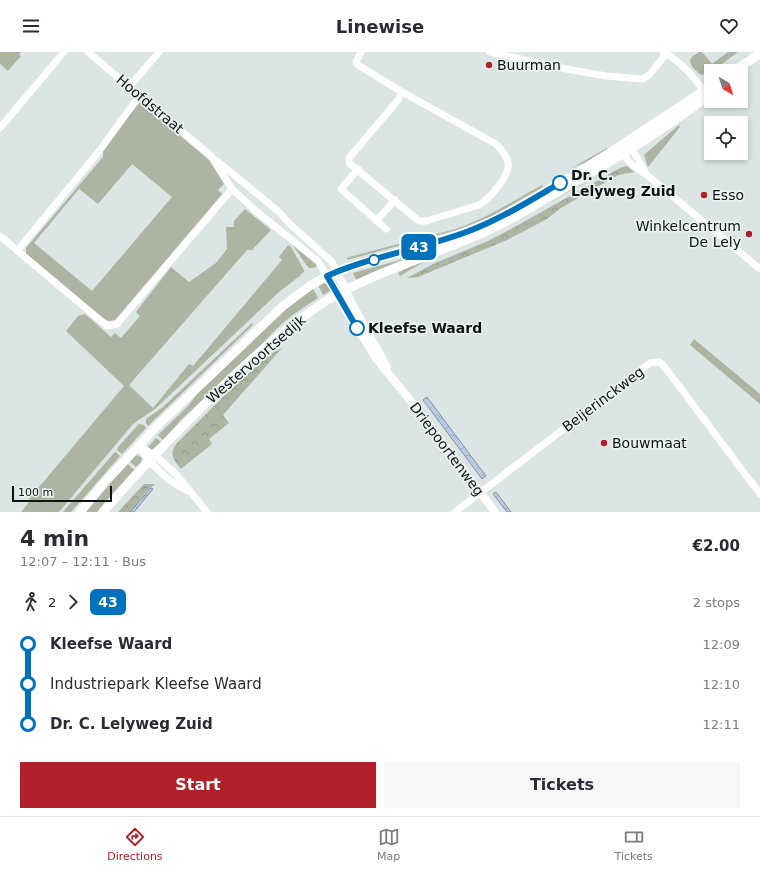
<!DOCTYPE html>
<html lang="en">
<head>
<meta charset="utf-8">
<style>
  body { margin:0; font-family:"DejaVu Sans",sans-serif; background:#f7f7f7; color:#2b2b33; height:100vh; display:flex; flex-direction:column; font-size:15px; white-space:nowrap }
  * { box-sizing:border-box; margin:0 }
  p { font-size:13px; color:#7c7c81 }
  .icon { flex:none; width:22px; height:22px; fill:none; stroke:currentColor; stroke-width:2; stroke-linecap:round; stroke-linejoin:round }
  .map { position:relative; height:460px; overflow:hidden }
  .panel { display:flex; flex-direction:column; background:#fff; flex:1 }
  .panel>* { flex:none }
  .badge { padding:0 8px; border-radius:6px; font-size:14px; line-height:26px }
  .needle { width:26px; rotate:142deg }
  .buttons { position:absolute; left:704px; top:12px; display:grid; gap:8px }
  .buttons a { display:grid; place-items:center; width:44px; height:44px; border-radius:0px; background:#fff; box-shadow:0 2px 6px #0003; font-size:20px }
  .scale { position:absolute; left:12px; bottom:10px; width:100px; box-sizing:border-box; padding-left:4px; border:2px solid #0f1313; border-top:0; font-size:11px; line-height:14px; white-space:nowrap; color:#0f1313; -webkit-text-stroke:3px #e7f2f1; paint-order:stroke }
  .map>.badge { position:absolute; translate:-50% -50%; box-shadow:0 0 0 2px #fff }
  .legs { display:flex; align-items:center; gap:6px; height:44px; padding:0 20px; font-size:13px }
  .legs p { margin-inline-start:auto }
  .overview { display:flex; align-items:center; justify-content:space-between; height:68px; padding:0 20px }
  h1 { font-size:22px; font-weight:700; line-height:30px }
  .cta { display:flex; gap:8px; margin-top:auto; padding:8px 20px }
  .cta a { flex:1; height:46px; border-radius:0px; background:#b12028; color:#fff; font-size:16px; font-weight:700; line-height:46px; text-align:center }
  .cta a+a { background:#f7f7f7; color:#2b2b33 }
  ul { padding:0 20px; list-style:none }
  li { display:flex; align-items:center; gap:14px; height:40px; font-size:15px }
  li i { display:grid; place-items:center; width:6px; height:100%; margin:0 5px; background:currentColor }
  li i::after { content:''; width:10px; height:10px; margin:-5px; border:3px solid; border-radius:50%; background:#fff }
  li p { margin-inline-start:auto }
  li:first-child i { background:linear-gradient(#0000 50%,currentColor 0) }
  li:last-child i { background:linear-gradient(currentColor 50%,#0000 0) }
  header { display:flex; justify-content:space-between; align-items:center; height:52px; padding:0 20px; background:#fff; font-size:18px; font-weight:700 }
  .menu { display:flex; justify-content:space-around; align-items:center; height:56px; border-top:1px solid #e1e1e2; background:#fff; font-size:11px; color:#7c7c81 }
  .menu a { display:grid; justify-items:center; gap:2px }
  .menu .active { color:#b12028 }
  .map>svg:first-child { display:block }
</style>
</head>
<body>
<header><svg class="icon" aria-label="menu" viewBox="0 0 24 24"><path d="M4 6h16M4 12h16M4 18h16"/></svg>Linewise<svg class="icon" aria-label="heart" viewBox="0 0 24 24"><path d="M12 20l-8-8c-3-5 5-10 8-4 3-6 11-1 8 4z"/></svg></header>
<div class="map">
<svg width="760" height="460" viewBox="0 0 760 460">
  <defs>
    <pattern id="forest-crowns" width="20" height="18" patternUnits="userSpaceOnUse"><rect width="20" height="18" fill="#adb4a2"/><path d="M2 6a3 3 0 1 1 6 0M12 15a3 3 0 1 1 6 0" fill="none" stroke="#949a8b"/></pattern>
    <pattern id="water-waves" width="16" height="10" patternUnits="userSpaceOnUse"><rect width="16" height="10" fill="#b9cae4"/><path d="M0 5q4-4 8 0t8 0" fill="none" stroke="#9eadc3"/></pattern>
  </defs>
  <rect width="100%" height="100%" fill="#dae5e4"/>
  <path fill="#adb4a2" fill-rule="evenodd" d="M 0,0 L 21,0 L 19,3 L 21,4 L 8,19 L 0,12 Z
    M 699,0 L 702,0 L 712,12 L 728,0 L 738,0 L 715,17 L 701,23 C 697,20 687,12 691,6 C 692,4 697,2 699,0 Z
    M 140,50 L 209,108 L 224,132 L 218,138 L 222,142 L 115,268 L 109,269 L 104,267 L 26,203 L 26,196 L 103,105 L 103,98 L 117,77 ZM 132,112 L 172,145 L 92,239 L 34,191 L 79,137 L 98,152 Z
    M 679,73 L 680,75 L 648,115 L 644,103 Z
    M 607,96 L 607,97 L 586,110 L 570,117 Z
    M 617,113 L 499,178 L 422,211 L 400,224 L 398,221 L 410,214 L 560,141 L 580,134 Z
    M 542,133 L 543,135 L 494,163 L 460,177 L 347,208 L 347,206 L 349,205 L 452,178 C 484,168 513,149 542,133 Z
    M 245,157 L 271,178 L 252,198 L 247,198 L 129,333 L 153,356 L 189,312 L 193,314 L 282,208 L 279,205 L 288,193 L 291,195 L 304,218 L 304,220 L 301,222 L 301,223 L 279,240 L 155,357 L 133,372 L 59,460 L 21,460 L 29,450 L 29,447 L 124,334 L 66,279 L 78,264 L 85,262 L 111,285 L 115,281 L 121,286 L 140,264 L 136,260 L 171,215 L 189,230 L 216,211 L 227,197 L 226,175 L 234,175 L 234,169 Z
    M 514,163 L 357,229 L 353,221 L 397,209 Z
    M 289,190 L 315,211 L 317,214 L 313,216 L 309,216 C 301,207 298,198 289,190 Z
    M 322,231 L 327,232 L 331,236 L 330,239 L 323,243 L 318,233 Z
    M 313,236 L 318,246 C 298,259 282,269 266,288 L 182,367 L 163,388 L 158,383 L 188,354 L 202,335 L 285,257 Z
    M 252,271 L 253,273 L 148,374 L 146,371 L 146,367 L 163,355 Z
    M 694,287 L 760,342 L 760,352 L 690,293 Z
    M 139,372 L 144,373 L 146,376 L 122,402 L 117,398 L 118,395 Z
    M 156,386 L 161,390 L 154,396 L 151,398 L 148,395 Z
    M 116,400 L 120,404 L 71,460 L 63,460 L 114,401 Z
    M 136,403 L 141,405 C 143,410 139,412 136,415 L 129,409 Z
    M 127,411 L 134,418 L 97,460 L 84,460 Z"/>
  <path fill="url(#forest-crowns)" d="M 627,114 L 634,120 L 618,123 L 561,156 L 547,167 L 507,188 L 418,225 L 407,226 L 433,212 L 488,189 L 511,177 L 622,115 Z
    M 282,296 L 223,363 L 229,371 L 209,387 L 212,392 L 181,417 C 174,409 169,402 176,392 L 224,344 L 261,310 L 269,303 Z
    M 144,432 L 155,432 L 148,438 L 130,460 L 118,460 Z"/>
  <path fill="url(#water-waves)" stroke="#8693a5" d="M 427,345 L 486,424 L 482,427 L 423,348 Z
    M 151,436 L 153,437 L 134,460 L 130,460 Z
    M 496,440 L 511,460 L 507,460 L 493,442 Z"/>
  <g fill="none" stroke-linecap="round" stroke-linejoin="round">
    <path stroke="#fff" stroke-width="7" d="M 88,0 L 212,105 L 232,137 L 256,159 L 318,209 L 327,224
      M 361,0 L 356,10 L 358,13 L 402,40 L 496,92 C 501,97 506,103 508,110 C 511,123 489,147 479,153 L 426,169 L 419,169 L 349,111 L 349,106 L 398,48 L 402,40
      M 490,0 L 550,14 L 606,24 L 642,27 L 649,23 L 666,2
      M 663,0 C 681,10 695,25 706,43
      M 130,34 L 159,0
      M 0,76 L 64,0
      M 628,95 L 632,97 L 645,119
      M 623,97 C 624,109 637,117 647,123 L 760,217
      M 217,109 L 278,159 L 290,172 L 332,210 L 337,220
      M 358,117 L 341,137 L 386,177
      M 376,169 L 395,148
      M 0,184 L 107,274 L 117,272 L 232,137
      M 17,199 L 97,102 L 140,43
      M 139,394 L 154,403 L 176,422 L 207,460
      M 140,396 C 152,414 169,430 188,439
      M 455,460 L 650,311 L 659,310 L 664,314 L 760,442"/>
    <path stroke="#fff" stroke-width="8" d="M 337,220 L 351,250 L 387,315
      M 327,224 L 344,255 L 377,308 L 411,349 L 495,460"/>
    <path stroke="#fff" stroke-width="9" d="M 733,19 L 760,2
      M 80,460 L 106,429 L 156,375 L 283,254 L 311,233 L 327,224 L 349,215 L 450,186 L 469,179 L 501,165 L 561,131 L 611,100 L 711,34
      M 103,460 C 140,417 179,377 219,338 C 252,306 287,274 326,249 C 377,218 437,203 491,177 C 513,167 535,153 556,141 C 610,111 662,79 711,42"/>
  </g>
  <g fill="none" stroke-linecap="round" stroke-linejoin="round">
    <g stroke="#fff" stroke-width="9">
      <path id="line-1" d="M 357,276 L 327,224 C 372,204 422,197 469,179 C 501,167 531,148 560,131"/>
    </g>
    <use href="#line-1" stroke="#0072bc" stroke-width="6"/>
  </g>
  <g fill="#b12028" stroke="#e7f2f1" stroke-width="1.5">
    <circle cx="489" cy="13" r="4"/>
    <circle cx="704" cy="143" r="4"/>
    <circle cx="749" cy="182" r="4"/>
    <circle cx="604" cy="391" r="4"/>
  </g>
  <g fill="#fff" stroke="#0072bc" stroke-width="2">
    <circle cx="560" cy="131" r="7"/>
    <circle cx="374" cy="208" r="5"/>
    <circle cx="357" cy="276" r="7"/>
  </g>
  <g text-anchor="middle" stroke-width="3.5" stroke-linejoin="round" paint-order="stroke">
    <g font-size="14" fill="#0f1313" stroke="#e7f2f1" text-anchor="start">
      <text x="497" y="18">Buurman</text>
      <text x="712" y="148">Esso</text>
      <text x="741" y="179" text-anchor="end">Winkelcentrum<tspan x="741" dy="16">De Lely</tspan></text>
      <text x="612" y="396">Bouwmaat</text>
    </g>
    <g font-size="14" fill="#0f1313" stroke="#e7f2f1">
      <text transform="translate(150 52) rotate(40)" y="5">Hoofdstraat</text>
      <text transform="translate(256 307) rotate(-41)" y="5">Westervoortsedijk</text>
      <text transform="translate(603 347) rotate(-37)" y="5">Beijerinckweg</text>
      <text transform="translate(447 397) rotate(53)" y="5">Driepoortenweg</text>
    </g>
    <g font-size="14" font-weight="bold" fill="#0f1313" stroke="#e7f2f1" text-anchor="start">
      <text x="571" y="128">Dr. C.<tspan x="571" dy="16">Lelyweg Zuid</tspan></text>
      <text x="368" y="281">Kleefse Waard</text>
    </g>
  </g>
</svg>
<div class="buttons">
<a><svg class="needle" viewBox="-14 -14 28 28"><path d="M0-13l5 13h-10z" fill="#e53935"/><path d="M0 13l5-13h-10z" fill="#7c7c81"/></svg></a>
<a><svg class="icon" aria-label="locate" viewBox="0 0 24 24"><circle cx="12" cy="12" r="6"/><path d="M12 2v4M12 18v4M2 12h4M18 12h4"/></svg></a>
</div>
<div class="scale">100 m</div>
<b class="badge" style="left:419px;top:195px;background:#0072bc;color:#fff">43</b>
</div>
<section class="panel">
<div class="overview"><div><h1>4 min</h1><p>12:07 – 12:11 · Bus</p></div><b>€2.00</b></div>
<div class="legs"><svg class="icon" aria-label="walk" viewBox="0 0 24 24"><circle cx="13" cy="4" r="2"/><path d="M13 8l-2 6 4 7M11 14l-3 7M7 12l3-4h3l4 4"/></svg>2<svg class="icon" aria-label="forward" viewBox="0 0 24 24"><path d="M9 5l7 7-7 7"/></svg><b class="badge" style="background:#0072bc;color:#fff">43</b><p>2 stops</p></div>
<ul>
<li><i style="color:#0072bc"></i><b>Kleefse Waard</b><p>12:09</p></li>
<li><i style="color:#0072bc"></i><span>Industriepark Kleefse Waard</span><p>12:10</p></li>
<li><i style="color:#0072bc"></i><b>Dr. C. Lelyweg Zuid</b><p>12:11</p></li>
</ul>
<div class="cta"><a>Start</a><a>Tickets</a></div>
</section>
<nav class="menu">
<a class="active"><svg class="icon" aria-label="directions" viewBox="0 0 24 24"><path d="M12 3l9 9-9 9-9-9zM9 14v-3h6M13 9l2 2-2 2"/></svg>Directions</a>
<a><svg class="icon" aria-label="map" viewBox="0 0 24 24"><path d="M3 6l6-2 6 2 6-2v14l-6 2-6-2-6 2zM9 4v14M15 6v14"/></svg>Map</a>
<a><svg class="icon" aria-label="tickets" viewBox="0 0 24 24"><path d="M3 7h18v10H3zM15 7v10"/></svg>Tickets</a>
</nav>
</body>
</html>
